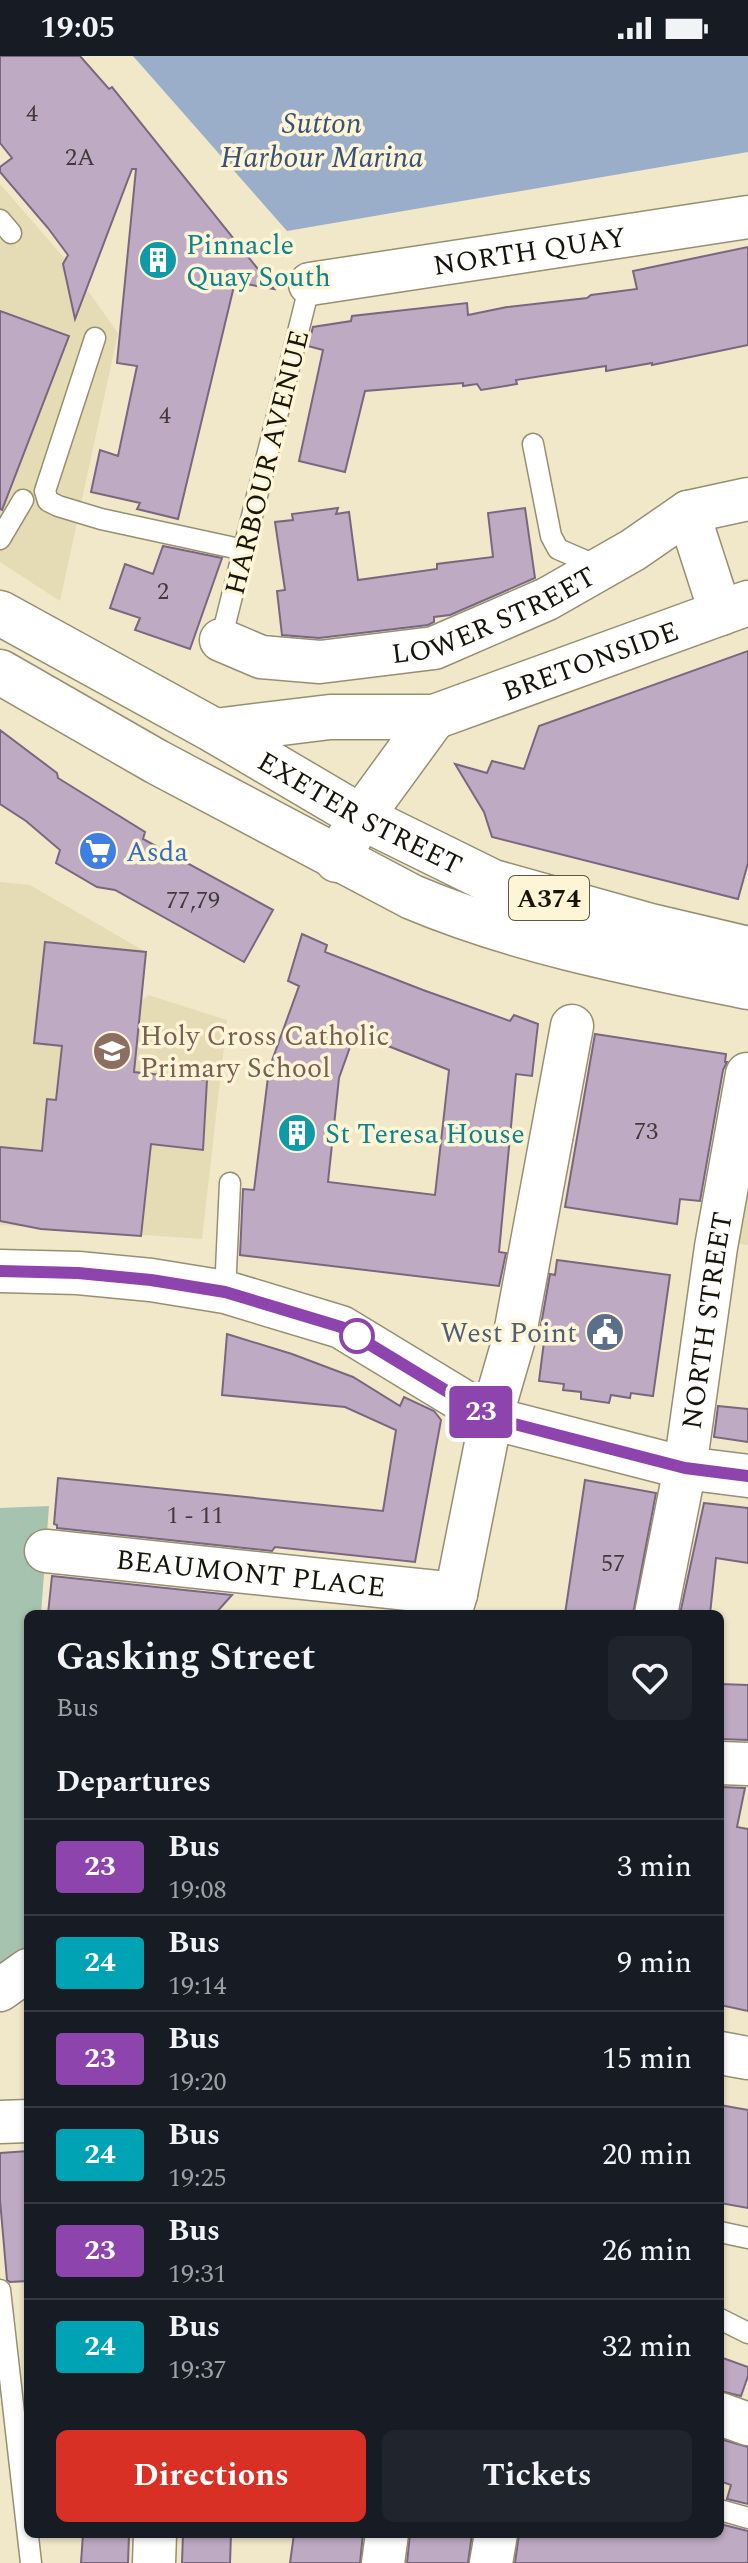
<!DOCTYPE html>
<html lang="en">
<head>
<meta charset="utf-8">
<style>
  body { margin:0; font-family:Spectral,serif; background:#20242c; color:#f1f3f6; height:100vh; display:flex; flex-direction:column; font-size:30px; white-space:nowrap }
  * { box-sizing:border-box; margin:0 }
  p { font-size:26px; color:#9ea1a6 }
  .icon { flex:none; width:44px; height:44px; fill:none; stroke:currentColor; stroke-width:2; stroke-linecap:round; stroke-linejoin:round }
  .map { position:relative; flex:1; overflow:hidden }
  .sheet { position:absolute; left:24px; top:1554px; width:700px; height:928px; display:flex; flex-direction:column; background:#171b24; border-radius:12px; box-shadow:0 2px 6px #0004 }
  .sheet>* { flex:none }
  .badge { padding:0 16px; border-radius:6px; font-size:28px; line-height:52px }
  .map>.badge { position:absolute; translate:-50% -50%; box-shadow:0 0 0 4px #fff }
  h2 { padding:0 32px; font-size:30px; line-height:72px }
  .round { display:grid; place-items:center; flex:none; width:84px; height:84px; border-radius:12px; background:#20242c }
  .summary { display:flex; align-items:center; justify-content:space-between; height:136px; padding:0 32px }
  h1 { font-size:38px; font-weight:700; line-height:60px }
  .action { display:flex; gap:16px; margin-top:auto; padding:16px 32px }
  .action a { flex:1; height:92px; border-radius:12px; background:#d93025; color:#fff; font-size:32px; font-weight:700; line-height:92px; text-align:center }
  .action a+a { background:#20242c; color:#f1f3f6 }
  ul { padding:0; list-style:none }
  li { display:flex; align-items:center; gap:24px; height:96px; padding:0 32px; border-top:2px solid #363941 }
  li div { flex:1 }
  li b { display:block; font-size:30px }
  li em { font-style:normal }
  li .badge { min-width:88px; font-weight:700; text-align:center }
  .status { display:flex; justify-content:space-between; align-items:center; height:56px; padding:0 40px; background:#171b24; direction:ltr }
  .status svg { height:22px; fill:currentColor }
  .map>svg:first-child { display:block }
</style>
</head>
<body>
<div class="status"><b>19:05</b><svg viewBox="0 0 49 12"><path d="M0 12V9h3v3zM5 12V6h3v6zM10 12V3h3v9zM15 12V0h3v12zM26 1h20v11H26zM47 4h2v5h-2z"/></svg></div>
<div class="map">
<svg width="748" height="2507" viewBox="0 0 748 2507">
  <rect width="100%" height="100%" fill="#f0e8c9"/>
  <path fill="#e5dbb5" d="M 0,128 L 66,204 L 118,277 L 60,545 L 0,506 Z
    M 0,826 L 30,829 L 146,896 L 142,944 L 148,939 L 227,964 L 202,1183 L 0,1169 Z
    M 748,1059 L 748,1189 L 725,1186 Z"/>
  <path fill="#a5c3af" d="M 49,1450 L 41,1558 L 28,1558 L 28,1906 L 0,1926 L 0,1452 Z"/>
  <path fill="#9baec9" d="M 133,0 L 748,0 L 748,96 L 287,175 Z"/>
  <path fill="#beaac3" stroke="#7a677f" stroke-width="2" fill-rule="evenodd" d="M 0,0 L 80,0 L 109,33 L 112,31 L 274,233 L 235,226 L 178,463 L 137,453 L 140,447 L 91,436 L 100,394 L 118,400 L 137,310 L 117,307 L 136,113 L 132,113 L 75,263 L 63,208 L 68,199 L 48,172 L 0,116 L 0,111 L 12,102 L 0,87 Z
    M 748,191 L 748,289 L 652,309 L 652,307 L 606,315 L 606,310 L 516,324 L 517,328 L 481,334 L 477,328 L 463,330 L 463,327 L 365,335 L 345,416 L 299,405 L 323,294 L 308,290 L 313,271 L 351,265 L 352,260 L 467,247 L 468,259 L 507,251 L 587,242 L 591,239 L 637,233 L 633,215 Z
    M 0,255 L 69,280 L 2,454 L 0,453 Z
    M 338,452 L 336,458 L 349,456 L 358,524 L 437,513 L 437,508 L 493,501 L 488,457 L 525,452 L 535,522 L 450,559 L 434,561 L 434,566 L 428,569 L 319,582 L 282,579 L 277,535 L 285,534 L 275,466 L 293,464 L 292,458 Z
    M 163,490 L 222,502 L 190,593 L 135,574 L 140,562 L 110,552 L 125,508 L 153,518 Z
    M 748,595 L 748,807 L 738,843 L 492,781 L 484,756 L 455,708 L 487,717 L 492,705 L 524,713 L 539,670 Z
    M 0,674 L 57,717 L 58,722 L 145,776 L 143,783 L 273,854 L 244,906 L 115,834 L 97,831 L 56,807 L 60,794 L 26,765 L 0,748 Z
    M 302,878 L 327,889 L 325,896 L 423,934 L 510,965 L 514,959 L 538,968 L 532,1020 L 516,1018 L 499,1196 L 506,1197 L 499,1230 L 240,1199 L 243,1133 L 254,1134 L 269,1013 L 299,930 L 288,925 ZM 355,977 L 449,1014 L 435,1139 L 328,1126 L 339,1022 Z
    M 45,886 L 146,896 L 134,1016 L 207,1024 L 203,1094 L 151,1088 L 141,1180 L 41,1173 L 0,1165 L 0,1091 L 42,1095 L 47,1043 L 56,1044 L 62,990 L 34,987 Z
    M 595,978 L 726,998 L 725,1006 L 727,1006 L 723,1014 L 700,1145 L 680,1143 L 677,1168 L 565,1151 Z
    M 557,1204 L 670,1219 L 653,1340 L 631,1337 L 630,1342 L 611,1339 L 609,1347 L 581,1343 L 581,1336 L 563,1334 L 564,1328 L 539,1325 L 546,1270 L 541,1269 L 550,1218 L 555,1219 Z
    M 227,1278 L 292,1298 L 353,1321 L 400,1350 L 404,1341 L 434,1355 L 441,1364 L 415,1506 L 275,1491 L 272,1495 L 57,1472 L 57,1469 L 54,1468 L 58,1422 L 383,1455 L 396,1374 L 345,1351 L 222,1339 Z
    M 718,1350 L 748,1353 L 748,1386 L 714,1381 Z
    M 585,1424 L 656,1437 L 633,1558 L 565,1558 Z
    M 704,1447 L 748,1452 L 748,1507 L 716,1502 L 710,1558 L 680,1558 Z
    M 52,1520 L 232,1539 L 215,1558 L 48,1558 Z
    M 720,1628 L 748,1629 L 748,1684 L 720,1683 Z
    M 720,1731 L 745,1732 L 737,1771 L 748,1773 L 748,1955 L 720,1949 Z
    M 720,2049 L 748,2054 L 748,2152 L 720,2147 Z
    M 28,2095 L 28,2225 L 10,2226 L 7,2224 L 0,2144 L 0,2097 Z
    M 720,2301 L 748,2311 L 748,2320 L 741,2340 L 720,2335 Z
    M 720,2383 L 748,2391 L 748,2448 L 727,2443 L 731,2429 L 720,2425 Z
    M 720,2468 L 748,2475 L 748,2507 L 515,2507 L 519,2478 L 720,2478 Z
    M 83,2478 L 129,2478 L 128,2507 L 81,2507 Z
    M 183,2478 L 231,2478 L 230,2507 L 182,2507 Z
    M 294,2478 L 363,2478 L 360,2507 L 290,2507 Z
    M 410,2478 L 472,2478 L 468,2507 L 407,2507 Z"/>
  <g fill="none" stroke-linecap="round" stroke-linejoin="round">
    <g stroke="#968f72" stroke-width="23">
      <path id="service" d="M 0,164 L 11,177
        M 95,282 L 45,435 L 48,445 L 58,450 L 101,463 L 244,494
        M 533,388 L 551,480 L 558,493 L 602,512
        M 0,483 L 23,444
        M 221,584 L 310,228
        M 225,1236 L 230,1127
        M 720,2176 L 748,2182
        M 0,2234 L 31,2507
        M 720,2263 L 748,2277
        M 720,2454 L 748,2462"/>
    </g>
    <g stroke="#968f72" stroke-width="45">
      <g id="minor">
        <path id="s1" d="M 310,228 L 748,161"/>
        <path d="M 688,456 L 721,558"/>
        <path id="s2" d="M 221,584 L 261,601 L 320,606 L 434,592 L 547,543 L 633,494 L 688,456 L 748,443"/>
        <path d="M 0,1215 L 78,1217 L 151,1224 L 225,1236 L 341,1271 L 491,1362 L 685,1412 L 748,1420"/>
        <path id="s3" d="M 46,1495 L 456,1538"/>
        <path d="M 450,1558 L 456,1538 L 491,1362 L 514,1283 L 572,970"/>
        <path id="s4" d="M 656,1558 L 685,1412 L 716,1191 L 747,1018"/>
        <path d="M 720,1707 L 748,1708"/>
        <path d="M 0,1934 L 28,1914"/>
        <path d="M 720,1997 L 748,2002"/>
        <path d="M 0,2066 L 28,2065"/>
        <path d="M 720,2358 L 748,2368"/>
        <path d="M 154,2507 L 155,2478"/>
        <path d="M 383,2507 L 387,2478"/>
        <path d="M 491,2507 L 496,2478"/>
      </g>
    </g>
    <g stroke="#968f72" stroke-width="47">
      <g id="secondary">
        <path id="s5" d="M 215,675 L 330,661 L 434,661 L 748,547"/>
        <path d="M 337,804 L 361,761 L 434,661"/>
      </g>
    </g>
    <g stroke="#968f72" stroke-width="47">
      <g id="primary">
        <path id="s6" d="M 0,557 L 215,675 L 361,761 L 493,826 L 650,870 L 748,893"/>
        <path d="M 0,616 L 157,706 L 412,841 C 519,886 635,908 748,931"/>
      </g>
    </g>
    <use href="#service" stroke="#fff" stroke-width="20"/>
    <use href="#minor" stroke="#fff" stroke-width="42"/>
    <use href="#secondary" stroke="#fff" stroke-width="44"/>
    <use href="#primary" stroke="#fff" stroke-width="44"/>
  </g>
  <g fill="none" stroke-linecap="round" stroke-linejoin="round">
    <g stroke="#fff" stroke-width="18">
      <path id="line" d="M 0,1215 L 78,1217 L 151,1224 L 225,1236 L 341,1271 L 491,1362 L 685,1412 L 748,1420"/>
    </g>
    <use href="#line" stroke="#8e44ad" stroke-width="12"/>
  </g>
  <defs>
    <g id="building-disc" transform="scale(2)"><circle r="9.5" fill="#0f9aa8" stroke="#fdf5d6"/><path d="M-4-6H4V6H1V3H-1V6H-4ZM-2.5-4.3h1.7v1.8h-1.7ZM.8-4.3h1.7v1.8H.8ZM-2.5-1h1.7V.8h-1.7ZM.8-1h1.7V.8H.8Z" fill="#fff"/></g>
    <g id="supermarket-disc" transform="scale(2)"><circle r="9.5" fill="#3f7fe0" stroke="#fdf5d6"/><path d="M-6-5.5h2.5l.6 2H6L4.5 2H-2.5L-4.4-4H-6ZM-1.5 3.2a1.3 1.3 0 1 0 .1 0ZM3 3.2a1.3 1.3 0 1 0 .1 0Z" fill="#fff"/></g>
    <g id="school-disc" transform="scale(2)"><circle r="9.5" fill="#8d6e63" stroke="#fdf5d6"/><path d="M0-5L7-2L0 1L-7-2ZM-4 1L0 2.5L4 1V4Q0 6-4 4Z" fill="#fff"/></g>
    <g id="civic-disc" transform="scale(2)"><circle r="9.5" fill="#5c6f8a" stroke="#fdf5d6"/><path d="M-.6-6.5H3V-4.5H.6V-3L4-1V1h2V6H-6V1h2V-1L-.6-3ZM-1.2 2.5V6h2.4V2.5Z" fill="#fff"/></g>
  </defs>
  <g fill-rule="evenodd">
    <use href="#building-disc" x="158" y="204"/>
    <use href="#supermarket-disc" x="98" y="795"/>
    <use href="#school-disc" x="112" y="995"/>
    <use href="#building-disc" x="297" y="1077"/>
    <use href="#civic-disc" x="605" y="1276"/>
  </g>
  <circle fill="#fff" stroke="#8e44ad" stroke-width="4" cx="357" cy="1280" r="16"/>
  <g text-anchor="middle" stroke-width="7" stroke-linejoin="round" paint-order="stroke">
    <g font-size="24" fill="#413a38">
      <text x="32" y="65">4</text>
      <text x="80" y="109">2A</text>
      <text x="165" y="367">4</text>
      <text x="163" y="543">2</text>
      <text x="193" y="852">77,79</text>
      <text x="646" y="1083">73</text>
      <text x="195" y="1467">1 - 11</text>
      <text x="613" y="1515">57</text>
    </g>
    <rect fill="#fdf5d6" stroke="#5c5846" stroke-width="2" x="509" y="820" width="80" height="44" rx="6"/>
    <g font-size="26" font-weight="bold" fill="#171409">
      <text x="549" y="851">A374</text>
    </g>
    <g font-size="28" fill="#0d838f" stroke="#fdf5d6" text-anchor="start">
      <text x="186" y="198">Pinnacle<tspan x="186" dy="32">Quay South</tspan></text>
      <text x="325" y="1087">St Teresa House</text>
    </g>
    <g font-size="28" fill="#171409" stroke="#fdf5d6">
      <text dy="10" stroke="none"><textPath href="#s1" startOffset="222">NORTH QUAY</textPath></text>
      <text transform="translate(266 406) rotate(-76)" y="10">HARBOUR AVENUE</text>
      <text dy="10" stroke="none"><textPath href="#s2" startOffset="284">LOWER STREET</textPath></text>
      <text dy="10" stroke="none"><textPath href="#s5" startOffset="386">BRETONSIDE</textPath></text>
      <text dy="10" stroke="none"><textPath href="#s6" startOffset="412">EXETER STREET</textPath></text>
      <text dy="10" stroke="none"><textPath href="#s4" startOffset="298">NORTH STREET</textPath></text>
      <text dy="10" stroke="none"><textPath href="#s3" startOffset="206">BEAUMONT PLACE</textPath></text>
    </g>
    <g font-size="28" fill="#366cbe" stroke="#fdf5d6" text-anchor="start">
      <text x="126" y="805">Asda</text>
    </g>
    <g font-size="28" fill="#785e54" stroke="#fdf5d6" text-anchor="start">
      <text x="140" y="989">Holy Cross Catholic<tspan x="140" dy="32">Primary School</tspan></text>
    </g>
    <g font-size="28" fill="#4e5e75" stroke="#fdf5d6" text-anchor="end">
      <text x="577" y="1286">West Point</text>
    </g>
    <g font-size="30" font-style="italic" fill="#36527a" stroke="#fdf5d6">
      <text x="322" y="77">Sutton<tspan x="322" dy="34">Harbour Marina</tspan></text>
    </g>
  </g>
</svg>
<b class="badge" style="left:481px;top:1356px;background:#8e44ad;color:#fff">23</b>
<section class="sheet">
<div class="summary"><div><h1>Gasking Street</h1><p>Bus</p></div><a class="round"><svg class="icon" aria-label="heart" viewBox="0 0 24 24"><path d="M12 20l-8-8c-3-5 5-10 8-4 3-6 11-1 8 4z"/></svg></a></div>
<h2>Departures</h2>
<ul>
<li><span class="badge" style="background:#8e44ad;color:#fff">23</span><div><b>Bus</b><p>19:08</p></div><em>3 min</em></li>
<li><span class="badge" style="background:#00a3b4;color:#fff">24</span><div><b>Bus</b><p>19:14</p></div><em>9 min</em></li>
<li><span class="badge" style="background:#8e44ad;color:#fff">23</span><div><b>Bus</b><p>19:20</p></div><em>15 min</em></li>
<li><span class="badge" style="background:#00a3b4;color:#fff">24</span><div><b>Bus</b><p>19:25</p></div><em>20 min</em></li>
<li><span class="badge" style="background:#8e44ad;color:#fff">23</span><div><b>Bus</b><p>19:31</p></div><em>26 min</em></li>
<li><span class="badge" style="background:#00a3b4;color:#fff">24</span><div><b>Bus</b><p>19:37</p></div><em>32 min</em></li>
</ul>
<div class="action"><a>Directions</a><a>Tickets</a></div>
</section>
</div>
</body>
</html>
